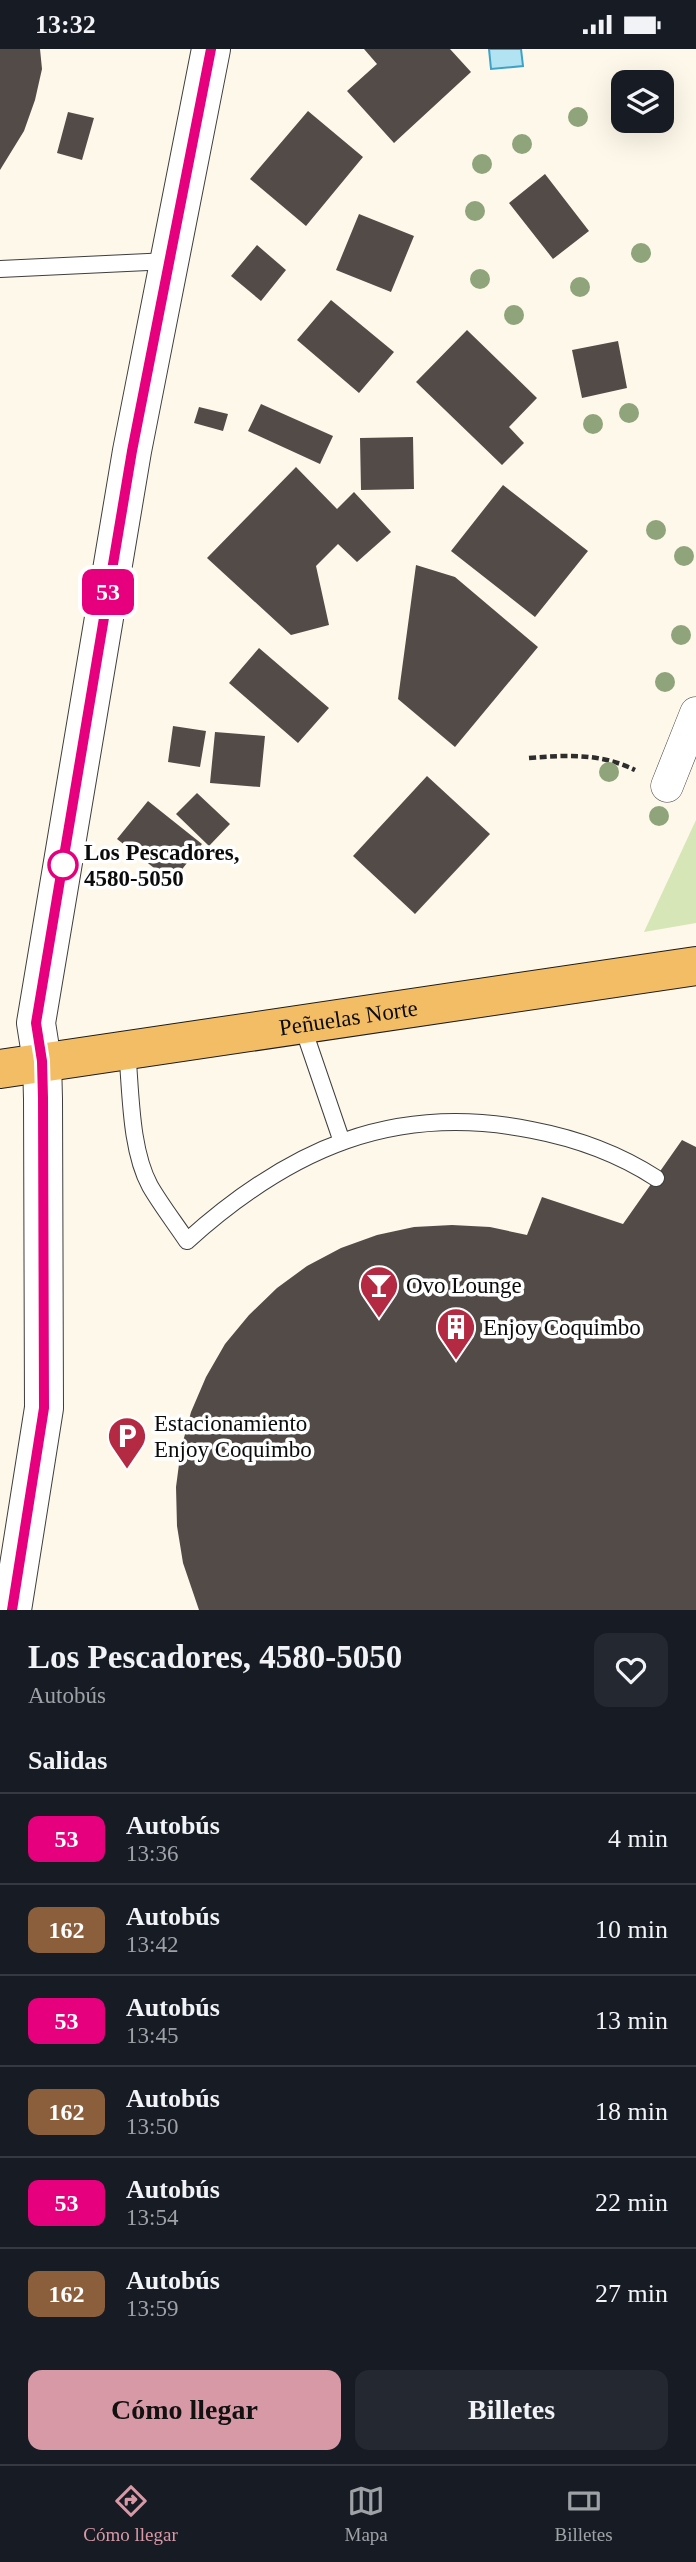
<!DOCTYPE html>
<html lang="es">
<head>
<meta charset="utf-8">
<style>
  body { margin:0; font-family:Georgia,serif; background:#242831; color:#f1f3f6; height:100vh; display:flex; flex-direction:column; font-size:26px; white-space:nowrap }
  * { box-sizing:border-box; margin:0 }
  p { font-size:23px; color:#9ea1a6 }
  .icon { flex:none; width:38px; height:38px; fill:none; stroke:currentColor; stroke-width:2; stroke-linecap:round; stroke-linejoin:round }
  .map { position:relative; height:1561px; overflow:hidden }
  .drawer { display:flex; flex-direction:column; background:#171b24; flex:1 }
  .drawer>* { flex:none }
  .badge { padding:0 14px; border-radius:10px; font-size:24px; line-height:46px }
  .buttons { position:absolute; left:611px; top:21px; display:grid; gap:14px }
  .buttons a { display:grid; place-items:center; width:63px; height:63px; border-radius:14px; background:#171b24; box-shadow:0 7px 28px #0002; font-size:35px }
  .map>.badge { position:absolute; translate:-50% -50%; box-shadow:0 0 0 4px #fff }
  h2 { padding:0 28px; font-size:26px; line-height:63px }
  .round { display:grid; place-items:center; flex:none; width:74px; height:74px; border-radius:14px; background:#242831 }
  .headline { display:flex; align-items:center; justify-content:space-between; height:119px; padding:0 28px }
  h1 { font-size:33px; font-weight:700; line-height:52px }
  .action { display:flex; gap:14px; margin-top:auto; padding:14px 28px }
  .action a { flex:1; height:80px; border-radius:14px; background:#d699a5; color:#111; font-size:28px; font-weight:700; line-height:80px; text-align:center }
  .action a+a { background:#242831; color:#f1f3f6 }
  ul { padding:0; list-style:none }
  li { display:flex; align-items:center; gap:21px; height:91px; padding:0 28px; border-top:2px solid #363941 }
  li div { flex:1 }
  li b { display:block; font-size:26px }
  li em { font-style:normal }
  li .badge { min-width:77px; font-weight:700; text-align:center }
  .status { display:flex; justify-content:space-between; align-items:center; height:49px; padding:0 35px; background:#171b24; direction:ltr }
  .status svg { height:19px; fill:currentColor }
  .tab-bar { display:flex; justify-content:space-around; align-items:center; height:98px; border-top:2px solid #363941; background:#171b24; font-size:19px; color:#9ea1a6 }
  .tab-bar a { display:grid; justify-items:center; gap:4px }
  .tab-bar .current { color:#d699a5 }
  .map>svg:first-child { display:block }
</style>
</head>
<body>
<div class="status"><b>13:32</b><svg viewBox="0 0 49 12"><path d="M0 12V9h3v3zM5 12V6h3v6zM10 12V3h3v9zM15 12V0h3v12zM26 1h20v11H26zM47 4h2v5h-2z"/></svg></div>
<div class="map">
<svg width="696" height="1561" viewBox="0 0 696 1561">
  <rect width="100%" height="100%" fill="#fef8ea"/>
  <path fill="#d6e6b6" d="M 696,771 L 696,874 L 644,883 Z"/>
  <path fill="#b1e3f3" stroke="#3ca2c7" stroke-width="2" d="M 489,0 L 521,0 L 523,17 L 491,20 Z"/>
  <path fill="#534b48" d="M 0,0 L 40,0 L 42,20 L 35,51 L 24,82 L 0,121 Z
    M 364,0 L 450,0 L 471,23 L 394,94 L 347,42 L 377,15 Z
    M 308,62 L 363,108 L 306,177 L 250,130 Z
    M 68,63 L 94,69 L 82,111 L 57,104 Z
    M 545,125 L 589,182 L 553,210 L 509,154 Z
    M 359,165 L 414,187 L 391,243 L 336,221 Z
    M 257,196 L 286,221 L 261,252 L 231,227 Z
    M 331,251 L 394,303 L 359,344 L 297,291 Z
    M 467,281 L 537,349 L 509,378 L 524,394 L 502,416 L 416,333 Z
    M 618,292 L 627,339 L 582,349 L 572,301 Z
    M 261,355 L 333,387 L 320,415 L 248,382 Z
    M 199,358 L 228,365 L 223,382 L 194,374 Z
    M 413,388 L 414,440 L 361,441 L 360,389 Z
    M 296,418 L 337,460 L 354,443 L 391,483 L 357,513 L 338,495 L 316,517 L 329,576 L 291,586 L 207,509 Z
    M 503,436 L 588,502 L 535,568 L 451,502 Z
    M 416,516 L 455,528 L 538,598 L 455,698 L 398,650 Z
    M 259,599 L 329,659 L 298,694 L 229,634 Z
    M 173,677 L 206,682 L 200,718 L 168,713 Z
    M 215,683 L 265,687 L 260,738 L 210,734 Z
    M 427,727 L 490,785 L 415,865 L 353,807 Z
    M 197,744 L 230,775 L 209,797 L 176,765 Z
    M 148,752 L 202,795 L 172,833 L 117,790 Z
    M 682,1091 L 696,1098 L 696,1561 L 199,1561 L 183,1514 L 177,1477 L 176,1438 L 181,1400 L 191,1363 L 206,1328 L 225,1295 L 249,1266 L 277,1239 L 307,1217 L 341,1199 L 377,1186 L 414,1178 L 452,1176 L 490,1178 L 527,1186 L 542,1148 L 623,1175 Z"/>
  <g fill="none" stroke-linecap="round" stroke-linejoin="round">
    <g stroke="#3e3e3e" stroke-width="18">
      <path id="service" d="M 0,220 L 169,212
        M 302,976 L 342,1093
        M 127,1001 C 131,1043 130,1100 150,1137 C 161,1156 175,1174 187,1192 C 289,1100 394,1053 532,1081 C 574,1089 619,1105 656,1129"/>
    </g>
    <g stroke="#3e3e3e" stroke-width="33">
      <path id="minor" d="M 667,737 L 696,664"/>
    </g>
    <g stroke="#3e3e3e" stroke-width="40">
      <path id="tertiary" d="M 12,1561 L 44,1359 L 43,1050 L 42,1012 L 36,974 L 132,402 L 211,0"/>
    </g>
    <g stroke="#1c1c1c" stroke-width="40">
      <g id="primary">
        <path id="s1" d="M 0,1020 L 696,917"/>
      </g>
    </g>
    <path stroke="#2d2d2d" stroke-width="4.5" stroke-dasharray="7 3.5" stroke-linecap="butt" d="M 529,709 C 567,706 600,704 635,721"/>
    <use href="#service" stroke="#fff" stroke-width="16"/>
    <use href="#minor" stroke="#fff" stroke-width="32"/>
    <use href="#tertiary" stroke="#fff" stroke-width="38"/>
    <use href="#primary" stroke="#f3bd66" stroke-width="38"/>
  </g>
  <g fill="#8fa47a">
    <circle cx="578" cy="68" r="10"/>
    <circle cx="522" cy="95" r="10"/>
    <circle cx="482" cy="115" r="10"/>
    <circle cx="475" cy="162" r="10"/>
    <circle cx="641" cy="204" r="10"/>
    <circle cx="480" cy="230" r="10"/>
    <circle cx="580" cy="238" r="10"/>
    <circle cx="514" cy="266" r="10"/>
    <circle cx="629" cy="364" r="10"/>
    <circle cx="593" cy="375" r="10"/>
    <circle cx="656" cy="481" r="10"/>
    <circle cx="684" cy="507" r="10"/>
    <circle cx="681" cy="586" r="10"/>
    <circle cx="665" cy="633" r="10"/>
    <circle cx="609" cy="723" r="10"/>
    <circle cx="659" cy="767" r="10"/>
  </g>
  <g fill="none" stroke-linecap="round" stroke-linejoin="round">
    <g stroke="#fff" stroke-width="16">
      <path id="line" d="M 12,1561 L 44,1359 L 43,1049 L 42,1012 L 36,974 L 132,402 L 211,0"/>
    </g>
    <use href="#line" stroke="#e6007e" stroke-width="10"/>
  </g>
  <defs>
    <g id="bar-pin" transform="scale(2.0125)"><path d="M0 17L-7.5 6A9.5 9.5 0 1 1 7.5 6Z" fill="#b42a43" stroke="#fff"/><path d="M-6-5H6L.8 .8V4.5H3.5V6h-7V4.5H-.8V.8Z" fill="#fff"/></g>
    <g id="building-pin" transform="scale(2.0125)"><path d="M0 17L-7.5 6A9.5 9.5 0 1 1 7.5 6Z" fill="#b42a43" stroke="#fff"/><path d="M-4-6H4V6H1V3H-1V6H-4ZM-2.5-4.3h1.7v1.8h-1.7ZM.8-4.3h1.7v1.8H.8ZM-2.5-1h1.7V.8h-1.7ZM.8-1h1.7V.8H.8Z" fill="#fff"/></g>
    <g id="parking-pin" transform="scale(2.0125)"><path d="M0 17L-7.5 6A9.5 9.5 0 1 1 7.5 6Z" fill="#b42a43" stroke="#fff"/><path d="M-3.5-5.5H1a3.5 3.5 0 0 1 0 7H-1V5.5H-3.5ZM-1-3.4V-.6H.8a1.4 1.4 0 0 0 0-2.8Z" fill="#fff"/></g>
  </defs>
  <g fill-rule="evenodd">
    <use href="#bar-pin" x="379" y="1236"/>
    <use href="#building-pin" x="456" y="1278"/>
    <use href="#parking-pin" x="127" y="1387"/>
  </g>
  <circle fill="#fff" stroke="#e6007e" stroke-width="3.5" cx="63" cy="816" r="14"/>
  <g text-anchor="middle" stroke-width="7" stroke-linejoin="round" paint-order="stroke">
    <g font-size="23" font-weight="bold" fill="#0b0b0b" stroke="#fff" text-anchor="start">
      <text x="84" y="811">Los Pescadores,<tspan x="84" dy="26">4580-5050</tspan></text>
    </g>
    <g font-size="23" fill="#0b0b0b" stroke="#fff">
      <text dy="8" stroke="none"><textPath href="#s1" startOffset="352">Peñuelas Norte</textPath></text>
    </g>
    <g font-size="23" fill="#0b0b0b" stroke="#fff" text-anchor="start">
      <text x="406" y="1244">Ovo Lounge</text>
      <text x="483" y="1286">Enjoy Coquimbo</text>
      <text x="154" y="1382">Estacionamiento<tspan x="154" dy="26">Enjoy Coquimbo</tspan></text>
    </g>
  </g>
</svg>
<div class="buttons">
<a><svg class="icon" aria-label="layers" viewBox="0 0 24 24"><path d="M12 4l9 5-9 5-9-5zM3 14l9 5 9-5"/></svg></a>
</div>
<b class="badge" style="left:108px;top:543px;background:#e6007e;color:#fff">53</b>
</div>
<section class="drawer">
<div class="headline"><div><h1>Los Pescadores, 4580-5050</h1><p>Autobús</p></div><a class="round"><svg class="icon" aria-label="heart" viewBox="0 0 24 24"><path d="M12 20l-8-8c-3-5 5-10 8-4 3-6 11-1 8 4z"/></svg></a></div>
<h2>Salidas</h2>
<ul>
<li><span class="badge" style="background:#e6007e;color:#fff">53</span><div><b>Autobús</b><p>13:36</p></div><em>4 min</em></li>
<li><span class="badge" style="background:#8b5e3c;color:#fff">162</span><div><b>Autobús</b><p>13:42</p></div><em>10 min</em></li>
<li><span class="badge" style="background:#e6007e;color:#fff">53</span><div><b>Autobús</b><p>13:45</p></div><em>13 min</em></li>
<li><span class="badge" style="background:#8b5e3c;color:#fff">162</span><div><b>Autobús</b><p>13:50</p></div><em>18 min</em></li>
<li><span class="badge" style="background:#e6007e;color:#fff">53</span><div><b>Autobús</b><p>13:54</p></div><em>22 min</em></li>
<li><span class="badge" style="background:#8b5e3c;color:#fff">162</span><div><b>Autobús</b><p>13:59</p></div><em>27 min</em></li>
</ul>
<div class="action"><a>Cómo llegar</a><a>Billetes</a></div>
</section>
<nav class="tab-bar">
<a class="current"><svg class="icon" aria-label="directions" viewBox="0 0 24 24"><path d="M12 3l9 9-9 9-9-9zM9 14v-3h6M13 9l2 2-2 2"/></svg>Cómo llegar</a>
<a><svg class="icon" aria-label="map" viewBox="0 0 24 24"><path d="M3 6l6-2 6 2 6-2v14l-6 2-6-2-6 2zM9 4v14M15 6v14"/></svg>Mapa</a>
<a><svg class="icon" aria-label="tickets" viewBox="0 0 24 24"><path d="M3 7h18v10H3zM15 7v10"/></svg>Billetes</a>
</nav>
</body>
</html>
